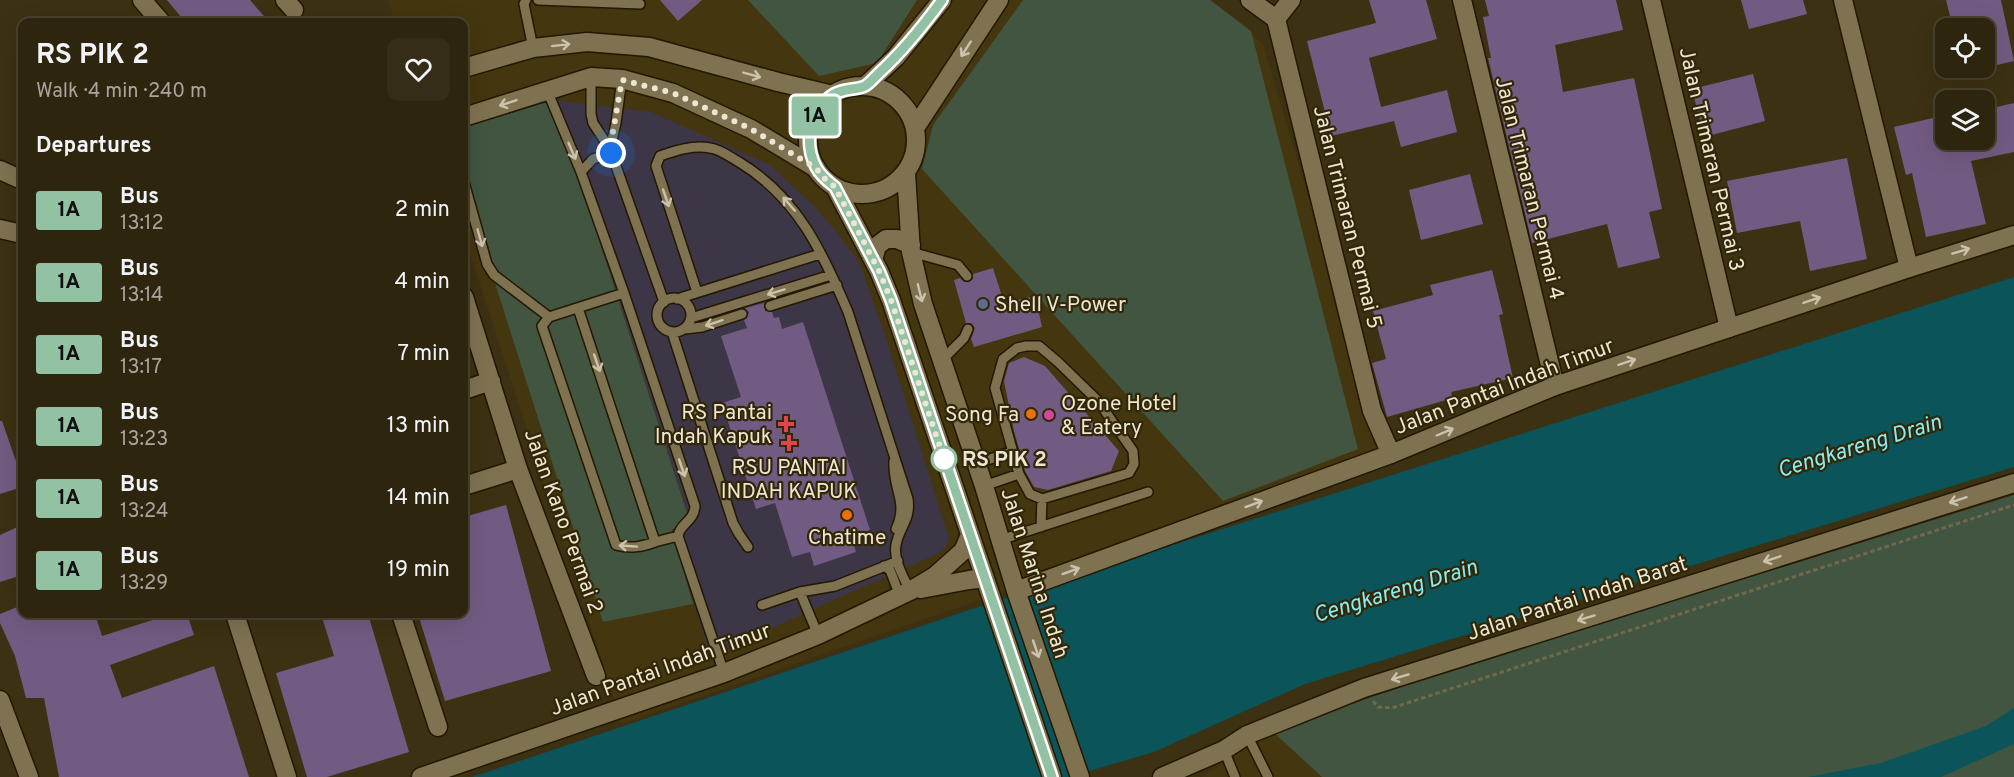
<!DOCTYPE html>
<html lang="en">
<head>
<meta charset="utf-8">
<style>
  body { margin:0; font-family:Overpass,sans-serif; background:#352d17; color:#f1f3f6; height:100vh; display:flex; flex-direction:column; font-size:22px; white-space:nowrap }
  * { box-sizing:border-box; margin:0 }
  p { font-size:20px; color:#a7a59e }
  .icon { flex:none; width:33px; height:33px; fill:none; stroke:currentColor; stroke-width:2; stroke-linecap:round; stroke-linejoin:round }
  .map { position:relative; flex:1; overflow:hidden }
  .drawer { position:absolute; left:18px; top:18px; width:450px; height:600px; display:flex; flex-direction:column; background:#2d250e; border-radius:12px; box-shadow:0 6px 24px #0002,0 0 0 2px #48422e }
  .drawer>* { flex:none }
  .badge { padding:0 12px; border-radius:4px; font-size:21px; line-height:39px }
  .tools { position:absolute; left:1935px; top:18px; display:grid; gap:12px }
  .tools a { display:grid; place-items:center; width:60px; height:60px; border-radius:12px; background:#2d250e; box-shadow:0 6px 24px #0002,0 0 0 2px #48422e; font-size:30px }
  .you { position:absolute; width:30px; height:30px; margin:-15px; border:4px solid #fff; border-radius:50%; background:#1a73e8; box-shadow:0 0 0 9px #1a73e833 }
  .map>.badge { position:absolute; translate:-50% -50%; box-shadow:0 0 0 3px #fff }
  h2 { padding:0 18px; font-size:22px; line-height:54px }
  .round { display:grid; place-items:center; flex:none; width:63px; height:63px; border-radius:12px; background:#352d17 }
  .head { display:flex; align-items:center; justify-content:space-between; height:102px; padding:0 18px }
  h1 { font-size:28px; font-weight:700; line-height:45px }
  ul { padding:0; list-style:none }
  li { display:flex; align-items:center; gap:18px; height:72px; padding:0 18px }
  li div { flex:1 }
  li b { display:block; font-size:22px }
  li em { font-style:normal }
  li .badge { min-width:66px; font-weight:700; text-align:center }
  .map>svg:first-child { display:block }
</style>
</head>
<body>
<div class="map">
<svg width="2014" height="777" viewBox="0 0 2014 777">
  <rect width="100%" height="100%" fill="#3c3112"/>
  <path fill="#44360e" d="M 388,0 L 1212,0 L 1263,44 L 1386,459 L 622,724 L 464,235 L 464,22 L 395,22 Z
    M 1272,731 L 1322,777 L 1201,777 Z"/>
  <path fill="#3d3647" d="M 554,100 L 651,112 L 770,165 L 814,206 L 836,231 L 859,262 L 884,332 L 949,538 L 946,546 L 939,553 L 710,656 L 672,530 L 688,515 Z"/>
  <path fill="#415540" d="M 748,0 L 917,0 L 877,63 L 819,76 Z
    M 1023,0 L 1210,0 L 1251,31 L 1358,449 L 1223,501 L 922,169 L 933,125 Z
    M 554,100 L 688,516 L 672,530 L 693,604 L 603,622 L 464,186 L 464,127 Z
    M 2014,495 L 2014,777 L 1322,777 L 1272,731 L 1442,673 Z"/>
  <path fill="#0a545a" d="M 2014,277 L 2014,467 L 1305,684 L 1154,752 L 1069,777 L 472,777 L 981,606 Z
    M 2014,708 L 2014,744 L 1941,777 L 1808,777 L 1881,763 L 1986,726 Z"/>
  <path fill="#725b82" d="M 167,0 L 250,0 L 269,22 L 185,22 Z
    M 660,0 L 702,0 L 678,21 Z
    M 1369,0 L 1426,0 L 1437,39 L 1369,58 L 1381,107 L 1447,90 L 1457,132 L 1401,147 L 1394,121 L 1331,136 L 1307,41 L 1376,23 Z
    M 1485,0 L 1616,0 L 1623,30 L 1555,45 L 1563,92 L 1634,78 L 1662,209 L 1649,212 L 1660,258 L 1618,268 L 1607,224 L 1532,243 L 1488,58 L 1491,58 L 1483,17 L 1489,16 Z
    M 1741,0 L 1803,0 L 1807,14 L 1749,29 Z
    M 1946,0 L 2001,0 L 2014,61 L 1984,68 L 1984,28 L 1953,28 Z
    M 1753,74 L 1765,121 L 1704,137 L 1692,89 Z
    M 2014,103 L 2014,152 L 1971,161 L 1986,224 L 1926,237 L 1912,173 L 1906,175 L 1894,127 L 1946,115 L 1946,140 L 1984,140 L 1984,110 Z
    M 1847,158 L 1867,259 L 1810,271 L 1800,221 L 1737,233 L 1727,181 Z
    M 1470,174 L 1483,224 L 1421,240 L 1409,190 Z
    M 993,268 L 1004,303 L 1030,297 L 1032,305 L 1037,304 L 1042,327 L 974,347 L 971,339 L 975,328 L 971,323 L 966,323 L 954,280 L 960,278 L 964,282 L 969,282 L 973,279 L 973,274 Z
    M 1492,270 L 1503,314 L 1499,315 L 1513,378 L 1451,392 L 1453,398 L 1387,417 L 1372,363 L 1386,359 L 1373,311 L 1433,295 L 1430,285 Z
    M 764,303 L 765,311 L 772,312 L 774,318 L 779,317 L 782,329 L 803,322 L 870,530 L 858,534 L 860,539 L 853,542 L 856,552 L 814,566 L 810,552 L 792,557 L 775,503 L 756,509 L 722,403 L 741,397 L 721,336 L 747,328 L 744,320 L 747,318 L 749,312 L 745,308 Z
    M 1024,357 L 1045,366 L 1119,451 L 1111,471 L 1048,490 L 1034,487 L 1025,471 L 1014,431 L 1004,381 L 1009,363 Z
    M 0,421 L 2,421 L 17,464 L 22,462 L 22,487 L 0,494 Z
    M 506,505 L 551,671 L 445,701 L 418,614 L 464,614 L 464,517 Z
    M 22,525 L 22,575 L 0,582 L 0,535 Z
    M 22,605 L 22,614 L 95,614 L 102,636 L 159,618 L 157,614 L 187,614 L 194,635 L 110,665 L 122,698 L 214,666 L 249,777 L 59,777 L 44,698 L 26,698 L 15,656 L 0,623 L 0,614 Z
    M 321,614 L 368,614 L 409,752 L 327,777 L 307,777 L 276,673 L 334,656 Z"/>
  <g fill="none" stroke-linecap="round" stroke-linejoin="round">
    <g stroke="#231800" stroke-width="12">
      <path id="lane" d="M 526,0 L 524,4 L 533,48
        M 538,0 L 640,4
        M 591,77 L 591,114 L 593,123 L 610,149 L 664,302
        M 547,90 L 581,172
        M 610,149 L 616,123 L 622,79
        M 611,153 L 593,159 L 581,172 L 624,293 L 695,506 C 694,522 680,523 678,536 L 724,673
        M 464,182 L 487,264 L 494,275 L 549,317
        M 911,252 L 958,265 L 967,276
        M 697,292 L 656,166 L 660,156 C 677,150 693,145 710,148 C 720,149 730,157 739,162 C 797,197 822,251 848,312 L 908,499 C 911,520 899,527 896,545 C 893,560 904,578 910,591
        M657 315a17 17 0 1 1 34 0a17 17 0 1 1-34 0Z
        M 677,299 L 820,254
        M 770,306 L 837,285
        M 578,308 L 655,542 C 641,547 630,549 616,545 L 542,326 L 549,317 L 624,293
        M 691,318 L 831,275
        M 685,329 L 702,327 L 742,314
        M 672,332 L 733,523 L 739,534 L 748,547
        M 1026,346 L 1039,346 L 1058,362 L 1098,401 L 1133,451 L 1134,464 L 1129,473 L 1042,499 L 1030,494 L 1019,474 L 995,388 L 1003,359 L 1017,348 Z
        M 941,361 L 964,338 L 968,329
        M 894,461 C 892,489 909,501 896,529
        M 976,464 L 1013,451
        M 984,486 L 1019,474
        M 1041,527 L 1042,499
        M 1000,540 L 1148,492
        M 655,542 L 678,536
        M 884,566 L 890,570 L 900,596
        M 800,592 L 818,635
        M 762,605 L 800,592 L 835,586 L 898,561
        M 1247,735 L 1268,777
        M 1224,750 L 1235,777"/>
    </g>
    <g stroke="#231800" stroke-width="21">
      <path id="street" d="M 142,0 L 161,22
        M 285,0 L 294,10
        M 1250,0 L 1276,19 L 1372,411 L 1391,454
        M 1462,0 L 1555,386
        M 1651,0 L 1729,328
        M 1843,0 L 1909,268
        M 1276,19 L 1291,0
        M 464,68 L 533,48 L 587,42 L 649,47 L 778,82 L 833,95
        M 464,117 L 591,77 L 622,79 L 673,93 L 751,129 L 816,168
        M 0,170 L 22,180
        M 0,229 L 22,234
        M 464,297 L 518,469 L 596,676
        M 464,390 L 491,381
        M 464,486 L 518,469
        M 235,614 L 287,777
        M 401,614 L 438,727
        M 0,700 L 29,777"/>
    </g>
    <g stroke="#231800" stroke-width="21">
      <path id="secondary" d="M 865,86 L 896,57 L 942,0
        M808 140a54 54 0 1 1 108 0a54 54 0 1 1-108 0Z
        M 915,128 L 999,0
        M 906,173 L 911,252 L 923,304 L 984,486 L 1016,591 L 1080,777
        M 835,187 L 879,271 L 891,300 L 1052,777
        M 873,260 L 877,246 L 886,239 L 897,239 L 911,245
        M 921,589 L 969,580 L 985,578
        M 1016,591 L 1391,454 L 1555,386 L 1909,268 L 2014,235
        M 421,777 L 724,673 L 818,635 L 910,591 L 935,576 L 963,551 L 970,535
        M 1162,777 L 1224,750 L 1247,735 L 1364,688 L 2014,483"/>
    </g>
    <path stroke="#71684d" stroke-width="3" stroke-dasharray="4.5 3" stroke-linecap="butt" d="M 1373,701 L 1378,707 L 1392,708 L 2014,505"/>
    <use href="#lane" stroke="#7e7251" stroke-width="9"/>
    <use href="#street" stroke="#7e7251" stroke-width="18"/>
    <use href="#secondary" stroke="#7e7251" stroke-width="18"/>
  </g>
  <defs><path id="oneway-shaft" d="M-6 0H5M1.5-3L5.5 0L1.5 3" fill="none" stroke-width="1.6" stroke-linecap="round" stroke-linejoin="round" transform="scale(1.5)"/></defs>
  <g stroke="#ccc3ad">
    <use href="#oneway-shaft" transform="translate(561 45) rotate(-7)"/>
    <use href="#oneway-shaft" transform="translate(966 49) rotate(123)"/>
    <use href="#oneway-shaft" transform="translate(752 75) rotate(15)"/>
    <use href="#oneway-shaft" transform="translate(508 103) rotate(162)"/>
    <use href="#oneway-shaft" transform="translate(572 151) rotate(67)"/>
    <use href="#oneway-shaft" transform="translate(666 198) rotate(71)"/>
    <use href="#oneway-shaft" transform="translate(789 204) rotate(-131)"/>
    <use href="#oneway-shaft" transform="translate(480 238) rotate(74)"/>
    <use href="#oneway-shaft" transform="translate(1961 251) rotate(-17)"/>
    <use href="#oneway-shaft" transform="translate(776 292) rotate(163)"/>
    <use href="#oneway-shaft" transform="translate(920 293) rotate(76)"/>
    <use href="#oneway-shaft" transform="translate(1812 300) rotate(-18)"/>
    <use href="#oneway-shaft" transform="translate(714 323) rotate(162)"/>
    <use href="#oneway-shaft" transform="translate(1627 362) rotate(-18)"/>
    <use href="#oneway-shaft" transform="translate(597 363) rotate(71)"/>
    <use href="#oneway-shaft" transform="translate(1445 432) rotate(-23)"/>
    <use href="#oneway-shaft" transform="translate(682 468) rotate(71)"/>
    <use href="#oneway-shaft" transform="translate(1958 500) rotate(162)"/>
    <use href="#oneway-shaft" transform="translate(1254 504) rotate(-20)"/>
    <use href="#oneway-shaft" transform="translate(628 546) rotate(-176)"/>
    <use href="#oneway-shaft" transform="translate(1772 559) rotate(162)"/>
    <use href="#oneway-shaft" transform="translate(1071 571) rotate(-20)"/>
    <use href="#oneway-shaft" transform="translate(1586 618) rotate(163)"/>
    <use href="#oneway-shaft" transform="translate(1036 649) rotate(71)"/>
    <use href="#oneway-shaft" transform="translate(1400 677) rotate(163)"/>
  </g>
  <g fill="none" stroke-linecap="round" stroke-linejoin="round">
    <g stroke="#fff" stroke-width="14">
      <path id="line" d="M 942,0 C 923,26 903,51 879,73 C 875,77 870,83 865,86 C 857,90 845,88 834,94 C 810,109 803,142 816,167 C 820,175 827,181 835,187 L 879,271 L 891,300 L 1052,777"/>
    </g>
    <use href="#line" stroke="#93c1a4" stroke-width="9"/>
    <path stroke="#ede6d4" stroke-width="6" stroke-dasharray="0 10.8" d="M 611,153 L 610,149 L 622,80 L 673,93 L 751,129 L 816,168 L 824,178 L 835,187 L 879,271 L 891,300 L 944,459"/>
  </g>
  <circle fill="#5c6f8a" stroke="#322707" stroke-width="2" cx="983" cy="304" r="6"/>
  <g fill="#e8710a" stroke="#322707" stroke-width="2">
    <circle cx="1031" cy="414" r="6"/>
    <circle cx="847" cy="515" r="6"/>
  </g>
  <circle fill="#d1479c" stroke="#322707" stroke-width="2" cx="1049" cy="415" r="6"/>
  <g fill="#e0444e" stroke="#322707" stroke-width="2">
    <path d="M783 415h6v6h6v6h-6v6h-6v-6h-6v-6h6z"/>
    <path d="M786 434h6v6h6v6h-6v6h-6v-6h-6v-6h6z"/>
  </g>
  <circle fill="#fff" stroke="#93c1a4" stroke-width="3" cx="944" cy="459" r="12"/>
  <g text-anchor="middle" stroke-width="4.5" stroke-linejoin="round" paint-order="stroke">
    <g font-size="21" fill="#ede6d4" stroke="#322707">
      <text transform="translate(1712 159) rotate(77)" y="7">Jalan Trimaran Permai 3</text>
      <text transform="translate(1530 188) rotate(76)" y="7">Jalan Trimaran Permai 4</text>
      <text transform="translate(1348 217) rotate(76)" y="7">Jalan Trimaran Permai 5</text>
      <text transform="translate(1504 386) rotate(-21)" y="7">Jalan Pantai Indah Timur</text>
      <text transform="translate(564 521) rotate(70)" y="7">Jalan Kano Permai 2</text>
      <text transform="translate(1035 573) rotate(72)" y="7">Jalan Marina Indah</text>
      <text transform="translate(1577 598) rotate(-18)" y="7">Jalan Pantai Indah Barat</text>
      <text transform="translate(660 669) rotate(-20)" y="7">Jalan Pantai Indah Timur</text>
    </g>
    <g font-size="21" fill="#ede6d4" stroke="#322707" text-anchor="start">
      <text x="995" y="311">Shell V-Power</text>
      <text x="1061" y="410">Ozone Hotel<tspan x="1061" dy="24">&amp; Eatery</tspan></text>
      <text x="772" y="419" text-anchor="end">RS Pantai<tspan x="772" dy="24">Indah Kapuk</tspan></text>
      <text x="1019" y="421" text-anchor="end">Song Fa</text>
      <text x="789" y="474" text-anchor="middle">RSU PANTAI<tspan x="789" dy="24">INDAH KAPUK</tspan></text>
      <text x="847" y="544" text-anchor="middle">Chatime</text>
    </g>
    <g font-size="21" font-weight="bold" fill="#ede6d4" stroke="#322707" text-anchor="start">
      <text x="962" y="466">RS PIK 2</text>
    </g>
    <g font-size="22" font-style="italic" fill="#87ecf6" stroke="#322707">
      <text transform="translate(1859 445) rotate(-17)" y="8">Cengkareng Drain</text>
      <text transform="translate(1395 590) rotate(-17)" y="8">Cengkareng Drain</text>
    </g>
  </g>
</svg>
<div class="tools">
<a><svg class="icon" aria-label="locate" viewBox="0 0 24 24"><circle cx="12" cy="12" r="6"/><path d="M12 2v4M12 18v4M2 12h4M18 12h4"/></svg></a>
<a><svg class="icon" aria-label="layers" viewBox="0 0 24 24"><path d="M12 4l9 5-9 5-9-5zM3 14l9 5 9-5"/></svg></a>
</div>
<div class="you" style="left:611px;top:153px"></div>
<b class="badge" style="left:815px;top:116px;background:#93c1a4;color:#111">1A</b>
<section class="drawer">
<div class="head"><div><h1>RS PIK 2</h1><p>Walk · 4 min · 240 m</p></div><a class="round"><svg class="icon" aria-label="heart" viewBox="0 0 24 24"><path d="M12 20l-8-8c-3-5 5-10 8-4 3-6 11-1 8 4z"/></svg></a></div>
<h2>Departures</h2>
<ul>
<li><span class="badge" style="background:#93c1a4;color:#111">1A</span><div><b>Bus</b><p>13:12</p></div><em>2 min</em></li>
<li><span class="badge" style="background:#93c1a4;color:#111">1A</span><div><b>Bus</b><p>13:14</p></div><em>4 min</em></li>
<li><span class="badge" style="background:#93c1a4;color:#111">1A</span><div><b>Bus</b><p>13:17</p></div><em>7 min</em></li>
<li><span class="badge" style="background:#93c1a4;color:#111">1A</span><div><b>Bus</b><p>13:23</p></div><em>13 min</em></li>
<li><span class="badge" style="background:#93c1a4;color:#111">1A</span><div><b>Bus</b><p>13:24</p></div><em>14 min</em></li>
<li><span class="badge" style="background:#93c1a4;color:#111">1A</span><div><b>Bus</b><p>13:29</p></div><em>19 min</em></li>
</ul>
</section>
</div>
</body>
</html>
